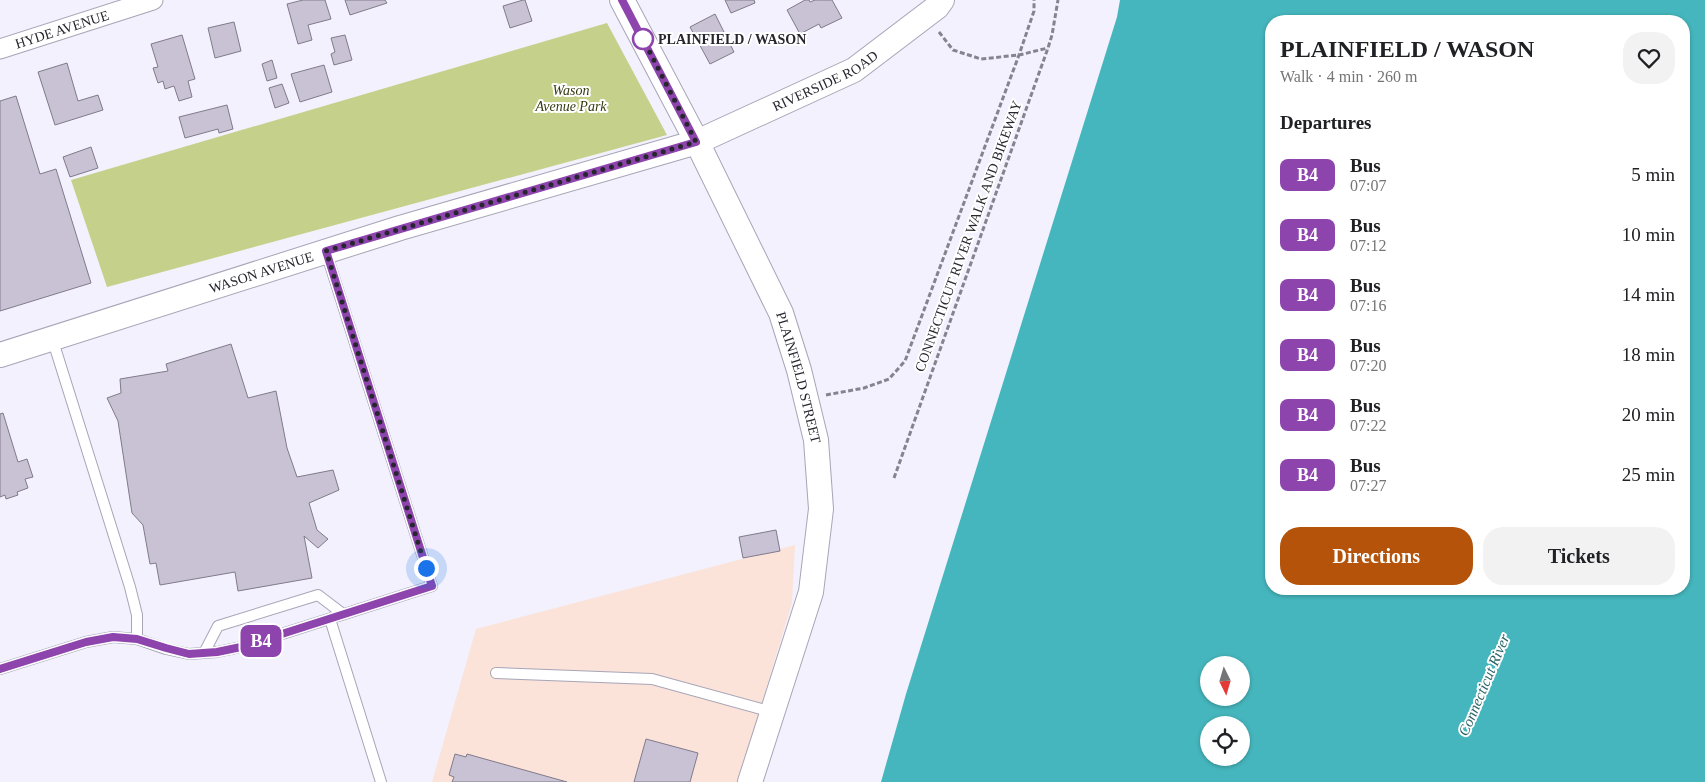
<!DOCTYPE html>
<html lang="en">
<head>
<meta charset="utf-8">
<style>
  body { margin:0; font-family:"Times New Roman",serif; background:#f2f2f2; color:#202124; height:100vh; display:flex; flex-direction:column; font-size:19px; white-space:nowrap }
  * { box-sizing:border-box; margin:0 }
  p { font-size:16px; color:#757577 }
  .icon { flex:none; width:28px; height:28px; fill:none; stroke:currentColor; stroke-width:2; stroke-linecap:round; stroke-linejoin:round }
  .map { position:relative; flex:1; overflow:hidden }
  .sheet { position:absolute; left:1265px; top:15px; width:425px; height:580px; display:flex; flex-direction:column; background:#fff; border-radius:20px; box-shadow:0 1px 4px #0004 }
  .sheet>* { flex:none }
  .badge { padding:0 10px; border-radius:8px; font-size:18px; line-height:32px }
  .needle { width:32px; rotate:175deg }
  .tools { position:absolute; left:1200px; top:656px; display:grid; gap:10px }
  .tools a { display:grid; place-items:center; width:50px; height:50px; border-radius:50%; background:#fff; box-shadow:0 1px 4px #0004; font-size:25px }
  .you { position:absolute; width:25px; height:25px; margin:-12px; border:4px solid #fff; border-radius:50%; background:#1a73e8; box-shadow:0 0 0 8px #1a73e833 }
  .map>.badge { position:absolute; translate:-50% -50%; box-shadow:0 0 0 2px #fff }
  h2 { padding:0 15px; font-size:19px; line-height:45px }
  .round { display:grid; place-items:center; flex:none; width:52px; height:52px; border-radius:20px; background:#f2f2f2 }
  .summary { display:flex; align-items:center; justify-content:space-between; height:85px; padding:0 15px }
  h1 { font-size:24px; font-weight:600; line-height:38px }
  .primary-button { display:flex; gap:10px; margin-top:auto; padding:10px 15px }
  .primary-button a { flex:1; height:58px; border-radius:20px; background:#b45309; color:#fff; font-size:20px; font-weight:600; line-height:58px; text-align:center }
  .primary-button a+a { background:#f2f2f2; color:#202124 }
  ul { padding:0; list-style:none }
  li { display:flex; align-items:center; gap:15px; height:60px; padding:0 15px }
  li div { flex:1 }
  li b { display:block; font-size:19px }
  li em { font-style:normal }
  li .badge { min-width:55px; font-weight:700; text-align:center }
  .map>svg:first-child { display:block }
</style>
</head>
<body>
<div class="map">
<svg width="1705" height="782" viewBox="0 0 1705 782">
  <rect width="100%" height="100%" fill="#f2f1fd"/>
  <path fill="#fbe3d9" d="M 795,545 L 792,603 L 738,782 L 432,782 L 476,629 Z"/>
  <path fill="#c5d18b" d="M 607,23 L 667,135 L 107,287 L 71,180 Z"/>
  <path fill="#45b6bd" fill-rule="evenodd" d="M 1120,0 L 1705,0 L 1705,782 L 881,782 L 906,694 L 1117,17 ZM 1271,21 L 1684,21 L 1684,589 L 1271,589 ZM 1209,665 L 1241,665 L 1241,698 L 1209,698 ZM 1209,725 L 1241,725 L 1241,758 L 1209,758 Z"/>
  <path fill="#c8c2d4" stroke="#807a8b" d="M 303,0 L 325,0 L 331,19 L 308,25 L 312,40 L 298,44 L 287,4 Z
    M 345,0 L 385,0 L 387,3 L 350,15 Z
    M 523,0 L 525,0 L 532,21 L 510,28 L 503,6 Z
    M 725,0 L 754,0 L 755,3 L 731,13 Z
    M 805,0 L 809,0 L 810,2 L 815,0 L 832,0 L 842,18 L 821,28 L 819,24 L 800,34 L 787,10 Z
    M 715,14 L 734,52 L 710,64 L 690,27 Z
    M 234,22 L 241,51 L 215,58 L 208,28 Z
    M 182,35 L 195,79 L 188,81 L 192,97 L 179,101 L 174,86 L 165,89 L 163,81 L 158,83 L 153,68 L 158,67 L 151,44 Z
    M 345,35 L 352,60 L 334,65 L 331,54 L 335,52 L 331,38 Z
    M 272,60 L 277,78 L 267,81 L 262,64 Z
    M 67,63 L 78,101 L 98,95 L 103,110 L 55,125 L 38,72 Z
    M 324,65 L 332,92 L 300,102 L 291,74 Z
    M 282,84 L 289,103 L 275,108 L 269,88 Z
    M 16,96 L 40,174 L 56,169 L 91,283 L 0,311 L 0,101 Z
    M 227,105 L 233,129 L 219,133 L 218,129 L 185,138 L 179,117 Z
    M 91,147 L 98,168 L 70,177 L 63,157 Z
    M 231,344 L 248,398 L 276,391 L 287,448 L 297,477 L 333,470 L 339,490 L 309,503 L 317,530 L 328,539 L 318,548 L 304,536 L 312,578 L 238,591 L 235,572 L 160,585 L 156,563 L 150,564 L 143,525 L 132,513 L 118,421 L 107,398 L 121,393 L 120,379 L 168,371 L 166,364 Z
    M 3,413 L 18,462 L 27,459 L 33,477 L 25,479 L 28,488 L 17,492 L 18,495 L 6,499 L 5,495 L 0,497 L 0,414 Z
    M 776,530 L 780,551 L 743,558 L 739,537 Z
    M 646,739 L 698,753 L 690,782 L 634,782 Z
    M 455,754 L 466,757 L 467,754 L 567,782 L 452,782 L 454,777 L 449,775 Z"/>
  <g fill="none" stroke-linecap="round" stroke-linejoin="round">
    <g stroke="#a7a5b7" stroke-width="12">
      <path id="service" d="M 52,338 L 130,587 L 137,615 L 137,639
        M 330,619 L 381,782
        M 204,653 L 218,626 L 318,595 L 343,614
        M 0,669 L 86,642 L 113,637 L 137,639 L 166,649 L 189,654 L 217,652 L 241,647 L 432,586 L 326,252
        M 496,673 L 652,679 L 772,712"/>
    </g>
    <g stroke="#a7a5b7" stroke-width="21">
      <g id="minor">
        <path id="s1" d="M 0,49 L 153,0"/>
      </g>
    </g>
    <g stroke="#a7a5b7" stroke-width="26">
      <g id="tertiary">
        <path id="s2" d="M 622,0 L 697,142 L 781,313 L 799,370 L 816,440 L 821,509 L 811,592 L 750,782"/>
        <path id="s3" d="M 0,355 L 400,228 L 697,142 L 854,70 L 937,7 L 942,0"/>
      </g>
    </g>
    <path stroke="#85848e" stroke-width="3" stroke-dasharray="5 2.5" stroke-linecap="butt" d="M 939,32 L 953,50 L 981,59 L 1019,55 L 1048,48
      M 826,395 L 864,388 L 889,379 L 905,361 L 1019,55 L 1034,11 L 1034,0
      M 894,478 L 1048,48 L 1052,35 L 1058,0"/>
    <use href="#service" stroke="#fff" stroke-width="10"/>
    <use href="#minor" stroke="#fff" stroke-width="19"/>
    <use href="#tertiary" stroke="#fff" stroke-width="24"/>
  </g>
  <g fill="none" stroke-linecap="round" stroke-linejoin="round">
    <g stroke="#fff" stroke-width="11">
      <path id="line" d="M 0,669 L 86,642 L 113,637 L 137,639 L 166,648 L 189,654 L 217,652 L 241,647 L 432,586 L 326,251 L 696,142 L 622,0"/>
    </g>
    <use href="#line" stroke="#8e44ad" stroke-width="8"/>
    <path stroke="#27262e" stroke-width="5" stroke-dasharray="0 9" d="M 426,568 L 326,251 L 696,142 L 643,39"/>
  </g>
  <circle fill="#fff" stroke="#8e44ad" stroke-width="2.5" cx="643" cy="39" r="10"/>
  <g text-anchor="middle" stroke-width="4" stroke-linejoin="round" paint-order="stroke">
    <g font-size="14" fill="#27262e" stroke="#fff">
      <text dy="5" stroke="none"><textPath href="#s1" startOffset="65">HYDE AVENUE</textPath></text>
      <text dy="5" stroke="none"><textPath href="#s3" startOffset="871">RIVERSIDE ROAD</textPath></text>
      <text transform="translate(968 236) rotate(-70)" y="5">CONNECTICUT RIVER WALK AND BIKEWAY</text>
      <text dy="5" stroke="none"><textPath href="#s3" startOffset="274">WASON AVENUE</textPath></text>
      <text dy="5" stroke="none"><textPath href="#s2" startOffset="418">PLAINFIELD STREET</textPath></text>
    </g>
    <g font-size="14" font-weight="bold" fill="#27262e" stroke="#fff" text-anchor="start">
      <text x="658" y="44">PLAINFIELD / WASON</text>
    </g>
    <g font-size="14" font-style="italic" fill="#353a10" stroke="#fff">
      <text x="571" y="95">Wason<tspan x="571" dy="16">Avenue Park</tspan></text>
    </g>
    <g font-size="15" font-style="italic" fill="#256266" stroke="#fff">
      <text transform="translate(1484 685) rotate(-67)" y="5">Connecticut River</text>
    </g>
  </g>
</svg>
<div class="tools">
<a><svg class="needle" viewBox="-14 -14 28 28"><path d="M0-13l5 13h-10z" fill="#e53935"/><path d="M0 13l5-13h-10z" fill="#757577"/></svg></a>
<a><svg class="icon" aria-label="locate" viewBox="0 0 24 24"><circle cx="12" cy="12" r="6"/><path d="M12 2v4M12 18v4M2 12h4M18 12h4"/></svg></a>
</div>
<div class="you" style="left:426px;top:568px"></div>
<b class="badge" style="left:261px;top:641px;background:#8e44ad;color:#fff">B4</b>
<section class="sheet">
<div class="summary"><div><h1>PLAINFIELD / WASON</h1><p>Walk · 4 min · 260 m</p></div><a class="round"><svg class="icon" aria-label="heart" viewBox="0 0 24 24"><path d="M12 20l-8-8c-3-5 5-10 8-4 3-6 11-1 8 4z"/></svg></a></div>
<h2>Departures</h2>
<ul>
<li><span class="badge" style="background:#8e44ad;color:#fff">B4</span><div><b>Bus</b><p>07:07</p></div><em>5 min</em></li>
<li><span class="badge" style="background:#8e44ad;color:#fff">B4</span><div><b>Bus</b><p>07:12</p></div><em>10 min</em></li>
<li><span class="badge" style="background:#8e44ad;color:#fff">B4</span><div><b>Bus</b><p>07:16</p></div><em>14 min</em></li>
<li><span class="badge" style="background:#8e44ad;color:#fff">B4</span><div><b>Bus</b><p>07:20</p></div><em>18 min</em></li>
<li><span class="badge" style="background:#8e44ad;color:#fff">B4</span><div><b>Bus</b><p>07:22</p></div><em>20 min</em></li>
<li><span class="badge" style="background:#8e44ad;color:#fff">B4</span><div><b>Bus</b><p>07:27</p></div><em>25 min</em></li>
</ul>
<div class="primary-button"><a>Directions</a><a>Tickets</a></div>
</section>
</div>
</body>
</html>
